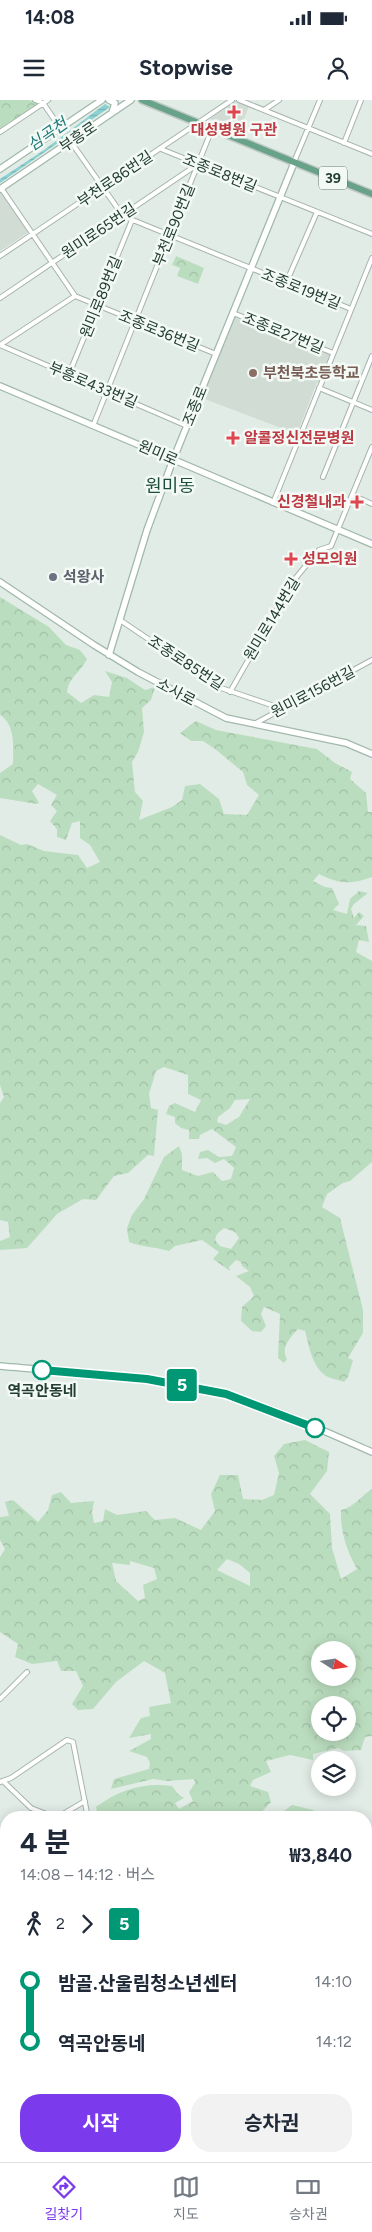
<!DOCTYPE html>
<html lang="ko">
<head>
<meta charset="utf-8">
<style>
  body { margin:0; font-family:Figtree,"Noto Sans KR",sans-serif; background:#f2f2f3; color:#1f2937; height:100vh; display:flex; flex-direction:column; font-size:19px; white-space:nowrap }
  * { box-sizing:border-box; margin:0 }
  p { font-size:16px; color:#747a83 }
  .icon { flex:none; width:28px; height:28px; fill:none; stroke:currentColor; stroke-width:2; stroke-linecap:round; stroke-linejoin:round }
  .map { position:relative; flex:1; overflow:hidden }
  .side { position:absolute; left:0px; top:1711px; width:372px; height:351px; display:flex; flex-direction:column; background:#fff; border-radius:20px 20px 0 0; box-shadow:0 2px 12px #0003 }
  .side>* { flex:none }
  .badge { padding:0 10px; border-radius:4px; font-size:18px; line-height:32px }
  .needle { width:32px; rotate:102deg }
  .fabs { position:absolute; left:311px; top:1541px; display:grid; gap:10px }
  .fabs a { display:grid; place-items:center; width:45px; height:45px; border-radius:50%; background:#fff; box-shadow:0 2px 12px #0003; font-size:25px }
  .map>.badge { position:absolute; translate:-50% -50%; box-shadow:0 0 0 2px #fff }
  .legs { display:flex; align-items:center; gap:8px; height:55px; padding:0 20px; font-size:16px }
  .legs p { margin-inline-start:auto }
  .overview { display:flex; align-items:center; justify-content:space-between; height:85px; padding:0 20px }
  h1 { font-size:28px; font-weight:700; line-height:38px }
  .button { display:flex; gap:10px; margin-top:auto; padding:10px 20px }
  .button a { flex:1; height:58px; border-radius:20px; background:#7c3aed; color:#fff; font-size:20px; font-weight:700; line-height:58px; text-align:center }
  .button a+a { background:#f2f2f3; color:#1f2937 }
  ul { padding:0 20px; list-style:none }
  li { display:flex; align-items:center; gap:18px; height:60px; font-size:19px }
  li i { display:grid; place-items:center; width:8px; height:100%; margin:0 6px; background:currentColor }
  li i::after { content:''; width:12px; height:12px; margin:-6px; border:4px solid; border-radius:50%; background:#fff }
  li p { margin-inline-start:auto }
  li:first-child i { background:linear-gradient(#0000 50%,currentColor 0) }
  li:last-child i { background:linear-gradient(currentColor 50%,#0000 0) }
  .status { display:flex; justify-content:space-between; align-items:center; height:35px; padding:0 25px; background:#fff; direction:ltr }
  .status svg { height:14px; fill:currentColor }
  header { display:flex; justify-content:space-between; align-items:center; height:65px; padding:0 20px; background:#fff; font-size:22px; font-weight:700 }
  .menu { display:flex; justify-content:space-around; align-items:center; height:70px; border-top:1px solid #e0e1e3; background:#fff; font-size:14px; color:#747a83 }
  .menu a { display:grid; justify-items:center; gap:2px }
  .menu .current { color:#7c3aed }
  .map>svg:first-child { display:block }
</style>
</head>
<body>
<div class="status"><b>14:08</b><svg viewBox="0 0 49 12"><path d="M0 12V9h3v3zM5 12V6h3v6zM10 12V3h3v9zM15 12V0h3v12zM26 1h20v11H26zM47 4h2v5h-2z"/></svg></div>
<header><svg class="icon" aria-label="menu" viewBox="0 0 24 24"><path d="M4 6h16M4 12h16M4 18h16"/></svg>Stopwise<svg class="icon" aria-label="person" viewBox="0 0 24 24"><circle cx="12" cy="8" r="4"/><path d="M4 21q1-7 8-7t8 7"/></svg></header>
<div class="map">
<svg width="372" height="2062" viewBox="0 0 372 2062">
  <defs>
    <pattern id="forest-crowns" width="20" height="18" patternUnits="userSpaceOnUse" patternTransform="scale(1.25)"><rect width="20" height="18" fill="#bbddbf"/><path d="M2 6a3 3 0 1 1 6 0M12 15a3 3 0 1 1 6 0" fill="none" stroke="#a0bfa5"/></pattern>
    <pattern id="water-rules" width="6" height="5" patternUnits="userSpaceOnUse" patternTransform="scale(1.25)"><rect width="6" height="5" fill="#8bd1d1"/><path d="M0 2.5h6" fill="none" stroke="#78b4b4"/></pattern>
  </defs>
  <rect width="100%" height="100%" fill="#e2ece6"/>
  <path fill="#d1dcd5" d="M 235,0 L 250,4 L 239,31 L 210,19 Z
    M 1,92 L 29,132 L 0,151 L 0,93 Z
    M 234,217 L 282,238 L 284,233 L 333,253 L 322,283 L 317,282 L 297,334 L 202,298 Z"/>
  <path fill="url(#forest-crowns)" fill-rule="evenodd" d="M 0,0 L 29,0 L 38,4 L 0,29 Z
    M 176,156 L 204,168 L 198,184 L 177,176 L 180,168 L 172,165 Z
    M 0,497 L 49,527 L 66,545 L 80,550 L 87,559 C 81,572 69,577 67,592 L 81,603 L 94,595 L 109,597 L 112,582 L 105,571 L 127,578 L 145,590 L 155,587 L 151,600 L 142,608 L 144,632 L 138,652 L 132,662 L 135,692 L 143,701 L 139,720 L 172,707 L 182,700 L 185,686 L 200,684 L 219,699 L 224,714 L 247,715 L 259,695 L 247,685 L 243,672 L 215,649 L 203,641 L 191,641 L 180,633 L 196,621 L 216,630 L 317,649 L 335,663 L 352,672 L 350,679 L 366,693 L 368,712 L 372,712 L 372,777 C 350,785 339,784 319,774 L 313,781 L 325,787 L 332,788 L 339,804 L 333,810 L 347,814 L 350,799 L 359,791 L 368,793 L 354,804 L 351,809 L 354,818 L 359,812 L 364,816 L 356,825 L 366,826 L 369,842 L 359,840 L 356,852 L 372,861 L 372,1062 L 350,1081 L 343,1083 L 327,1094 L 322,1107 L 340,1118 L 363,1210 L 363,1233 L 348,1258 L 353,1260 L 348,1277 L 344,1282 C 339,1280 332,1279 328,1277 C 312,1269 309,1245 305,1231 L 298,1229 C 291,1237 280,1247 287,1259 L 284,1263 L 278,1258 L 280,1214 L 264,1207 L 261,1214 L 266,1226 L 261,1232 L 252,1231 L 241,1221 L 242,1207 L 254,1196 L 250,1187 L 236,1176 L 249,1171 L 242,1166 L 241,1162 L 236,1160 L 229,1167 L 230,1171 L 213,1159 L 219,1152 L 202,1140 L 175,1146 L 169,1151 C 155,1147 142,1147 129,1142 L 127,1128 L 132,1115 L 144,1099 L 164,1057 L 179,1046 L 182,1054 L 182,1070 L 198,1076 L 213,1072 L 222,1081 L 231,1079 L 234,1068 L 224,1059 L 215,1063 L 207,1058 L 198,1059 L 200,1052 L 208,1050 L 219,1057 L 232,1056 L 236,1047 L 212,1029 L 200,1035 L 199,1039 L 189,1039 L 189,1030 L 181,1028 L 175,1023 L 175,1017 L 166,1014 L 169,1006 L 175,1003 L 195,1012 L 201,1000 L 188,994 L 188,975 L 164,967 L 156,971 L 149,994 L 151,1008 L 158,1010 L 154,1056 L 148,1055 L 128,1073 L 114,1076 L 96,1100 L 83,1099 L 57,1114 L 27,1148 L 0,1150 L 0,1141 L 10,1137 L 8,1122 L 0,1120 L 0,1003 L 4,997 L 0,985 L 0,735 L 21,745 L 27,744 L 44,751 L 78,755 L 87,768 L 100,762 L 90,745 L 80,738 L 80,721 L 72,723 L 66,740 L 57,737 L 57,729 L 50,721 L 57,711 L 51,705 L 57,695 L 38,684 L 32,691 L 39,703 L 37,704 L 0,698 L 0,673 L 13,664 C 13,648 16,625 0,615 ZM 250,999 L 239,1017 L 226,1025 L 217,1022 L 218,1017 L 230,1008 L 235,1000 ZM 224,1128 L 235,1132 L 239,1138 L 231,1149 L 220,1146 L 215,1140 L 217,1134 Z
    M 305,1340 L 329,1352 L 327,1371 L 310,1394 L 330,1414 L 332,1448 L 341,1479 L 357,1469 C 347,1451 340,1432 341,1410 C 353,1408 362,1395 372,1389 L 372,1636 L 365,1637 L 361,1650 L 344,1651 L 338,1648 L 313,1654 L 313,1660 L 290,1655 L 266,1661 L 271,1672 L 253,1680 L 250,1686 L 268,1692 L 271,1702 L 257,1717 L 98,1716 L 96,1707 C 119,1690 143,1682 172,1686 L 178,1694 L 184,1698 L 175,1703 L 179,1709 L 193,1701 L 189,1692 L 195,1683 L 194,1679 L 168,1681 L 153,1679 L 111,1689 L 114,1679 L 149,1669 L 150,1663 L 147,1657 L 129,1651 L 151,1639 L 151,1634 L 129,1638 L 141,1618 L 150,1616 L 149,1607 L 171,1603 L 165,1573 L 144,1561 L 116,1582 L 93,1609 L 78,1610 L 72,1604 L 83,1586 L 76,1571 L 61,1571 L 57,1561 L 32,1564 L 15,1557 L 18,1544 L 0,1532 L 0,1457 L 5,1449 L 0,1440 L 0,1417 L 9,1416 L 5,1402 L 13,1400 L 38,1422 L 48,1410 L 52,1395 L 61,1392 L 71,1403 L 94,1401 L 92,1412 L 94,1423 L 103,1421 L 105,1409 L 117,1415 L 146,1411 L 155,1420 L 175,1418 L 201,1430 L 215,1411 L 211,1394 L 220,1375 L 238,1375 L 243,1399 L 262,1400 L 274,1395 L 279,1373 L 274,1356 L 284,1344 ZM 227,1459 L 239,1464 L 250,1473 L 250,1486 L 217,1470 ZM 130,1461 L 154,1468 L 157,1479 L 143,1485 L 145,1498 L 138,1501 L 116,1481 L 112,1463 L 130,1465 ZM 320,1550 L 348,1550 L 348,1578 L 320,1578 ZM 320,1605 L 348,1605 L 348,1632 L 320,1632 Z
    M 292,1705 L 313,1710 L 321,1717 L 276,1717 Z
    M 3,1818 L 6,1820 L 6,1880 L 0,1883 L 0,1819 Z
    M 368,1854 L 372,1855 L 372,2062 L 336,2062 L 341,2056 L 366,2056 L 366,1855 Z
    M 173,2056 L 225,2056 L 229,2059 L 232,2056 L 294,2056 L 300,2062 L 162,2062 Z"/>
  <path fill="url(#water-rules)" d="M 105,4 L 110,7 L 0,83 L 0,79 L 44,50 Z"/>
  <g fill="none" stroke-linecap="round" stroke-linejoin="round">
    <path stroke="#8bd1d1" stroke-width="1" d="M 149,2062 L 161,2056"/>
    <g stroke="#a5b4ac" stroke-width="6">
      <path id="street" d="M 35,0 L 43,3 L 61,29
        M 239,0 L 372,54
        M 264,10 L 279,0
        M 0,32 L 48,0
        M 71,42 L 123,116 L 351,209
        M 344,43 L 361,0
        M 161,49 L 372,134
        M 294,62 L 320,0
        M 1,88 L 75,196
        M 0,156 L 232,0
        M 286,183 L 317,112
        M 75,196 L 216,254
        M 0,198 L 198,64
        M 233,213 L 333,253
        M 0,245 L 187,326
        M 0,245 L 75,196
        M 69,274 L 132,120
        M 319,288 L 372,310
        M 93,326 L 212,29
        M 323,377 L 372,256
        M 352,395 L 372,404
        M 273,403 L 372,158
        M 120,520 L 221,588 L 283,609
        M 230,592 L 294,480 L 319,450 L 331,446 L 372,347
        M 256,623 L 372,560
        M 0,1599 L 27,1572
        M 0,1682 L 11,1678 L 67,1640 L 73,1642 L 88,1718
        M 4,1682 L 31,1708 L 54,1717 L 58,1717 L 85,1701
        M 0,1761 L 6,1762
        M 101,2056 L 105,2062
        M 88,2062 L 95,2056"/>
    </g>
    <g stroke="#a1b8ac" stroke-width="8">
      <path id="secondary" d="M 109,0 L 115,3 L 112,13
        M 0,69 L 102,0
        M 0,89 L 131,0
        M 0,286 L 372,444
        M 0,482 L 94,545 L 138,572 L 226,618 L 346,643 L 372,654
        M 109,555 L 147,430 L 173,360 L 294,63
        M 0,1266 C 75,1273 154,1274 227,1295 C 276,1309 324,1331 372,1352"/>
    </g>
    <g stroke="#c1c9c6" stroke-width="9">
      <path id="primary" d="M 142,0 L 372,94"/>
    </g>
    <use href="#street" stroke="#fff" stroke-width="4"/>
    <use href="#secondary" stroke="#fff" stroke-width="5.5"/>
    <use href="#primary" stroke="#67a289" stroke-width="6"/>
  </g>
  <g fill="none" stroke-linecap="round" stroke-linejoin="round">
    <g stroke="#fff" stroke-width="11">
      <path id="line-1" d="M 42,1270 L 147,1279 L 226,1294 L 315,1328"/>
    </g>
    <use href="#line-1" stroke="#009775" stroke-width="8"/>
  </g>
  <g fill="#e0444e" stroke="#f3f9f5" stroke-width="2">
    <path d="M231.5 4.5h5v5h5v5h-5v5h-5v-5h-5v-5h5z"/>
    <path d="M230.5 330.5h5v5h5v5h-5v5h-5v-5h-5v-5h5z"/>
    <path d="M354.5 394.5h5v5h5v5h-5v5h-5v-5h-5v-5h5z"/>
    <path d="M288.5 451.5h5v5h5v5h-5v5h-5v-5h-5v-5h5z"/>
  </g>
  <circle fill="#8d6e63" stroke="#f3f9f5" stroke-width="2" cx="253" cy="273" r="5"/>
  <circle fill="#6b7280" stroke="#f3f9f5" stroke-width="2" cx="53" cy="477" r="5"/>
  <g fill="#fff" stroke="#009775" stroke-width="2.5">
    <circle cx="42" cy="1270" r="9"/>
    <circle cx="315" cy="1328" r="9"/>
  </g>
  <g text-anchor="middle" stroke-width="5" stroke-linejoin="round" paint-order="stroke">
    <rect fill="#f3f9f5" stroke="#61756c" stroke-width="1" x="319" y="66.5" width="28" height="23" rx="4"/>
    <g font-size="14" font-weight="bold" fill="#223d32">
      <text x="333" y="83">39</text>
    </g>
    <g font-size="15" font-weight="bold" fill="#be3a42" stroke="#f3f9f5" text-anchor="start">
      <text x="234" y="35" text-anchor="middle">대성병원 구관</text>
      <text x="244" y="343">알콜정신전문병원</text>
      <text x="346" y="407" text-anchor="end">신경철내과</text>
      <text x="302" y="464">성모의원</text>
    </g>
    <g font-size="15" fill="#223d32" stroke="#f3f9f5">
      <text transform="translate(78 37) rotate(-34)" y="5">부흥로</text>
      <text transform="translate(220 73) rotate(22)" y="5">조종로8번길</text>
      <text transform="translate(115 79) rotate(-34)" y="5">부천로86번길</text>
      <text transform="translate(174 125) rotate(-68)" y="5">부천로90번길</text>
      <text transform="translate(99 131) rotate(-34)" y="5">원미로65번길</text>
      <text transform="translate(301 189) rotate(22)" y="5">조종로19번길</text>
      <text transform="translate(101 197) rotate(-68)" y="5">원미로89번길</text>
      <text transform="translate(159 231) rotate(22)" y="5">조종로36번길</text>
      <text transform="translate(283 233) rotate(22)" y="5">조종로27번길</text>
      <text transform="translate(93 285) rotate(23)" y="5">부흥로433번길</text>
      <text transform="translate(195 306) rotate(-68)" y="5">조종로</text>
      <text transform="translate(158 353) rotate(23)" y="5">원미로</text>
      <text transform="translate(272 519) rotate(-59)" y="5">원미로144번길</text>
      <text transform="translate(186 563) rotate(33)" y="5">조종로85번길</text>
      <text transform="translate(176 592) rotate(28)" y="5">소사로</text>
      <text transform="translate(313 592) rotate(-28)" y="5">원미로156번길</text>
    </g>
    <g font-size="15" font-weight="bold" fill="#785e54" stroke="#f3f9f5" text-anchor="start">
      <text x="263" y="278">부천북초등학교</text>
    </g>
    <g font-size="15" font-weight="bold" fill="#5b616d" stroke="#f3f9f5" text-anchor="start">
      <text x="63" y="482">석왕사</text>
    </g>
    <g font-size="15" font-weight="bold" fill="#223d32" stroke="#f3f9f5">
      <text x="42" y="1296">역곡안동네</text>
    </g>
    <g font-size="16" font-style="italic" fill="#1d7879" stroke="#f3f9f5">
      <text transform="translate(47 34) rotate(-35)" y="6">심곡천</text>
    </g>
    <g font-size="18" fill="#1e4f3c" stroke="#f3f9f5">
      <text x="170" y="392">원미동</text>
    </g>
  </g>
</svg>
<div class="fabs">
<a><svg class="needle" viewBox="-14 -14 28 28"><path d="M0-13l5 13h-10z" fill="#e53935"/><path d="M0 13l5-13h-10z" fill="#747a83"/></svg></a>
<a><svg class="icon" aria-label="locate" viewBox="0 0 24 24"><circle cx="12" cy="12" r="6"/><path d="M12 2v4M12 18v4M2 12h4M18 12h4"/></svg></a>
<a><svg class="icon" aria-label="layers" viewBox="0 0 24 24"><path d="M12 4l9 5-9 5-9-5zM3 14l9 5 9-5"/></svg></a>
</div>
<b class="badge" style="left:182px;top:1285px;background:#009775;color:#fff">5</b>
<section class="side">
<div class="overview"><div><h1>4 분</h1><p>14:08 – 14:12 · 버스</p></div><b>₩3,840</b></div>
<div class="legs"><svg class="icon" aria-label="walk" viewBox="0 0 24 24"><circle cx="13" cy="4" r="2"/><path d="M13 8l-2 6 4 7M11 14l-3 7M7 12l3-4h3l4 4"/></svg>2<svg class="icon" aria-label="forward" viewBox="0 0 24 24"><path d="M9 5l7 7-7 7"/></svg><b class="badge" style="background:#009775;color:#fff">5</b></div>
<ul>
<li><i style="color:#009775"></i><b>밤골.산울림청소년센터</b><p>14:10</p></li>
<li><i style="color:#009775"></i><b>역곡안동네</b><p>14:12</p></li>
</ul>
<div class="button"><a>시작</a><a>승차권</a></div>
</section>
</div>
<nav class="menu">
<a class="current"><svg class="icon" aria-label="directions" viewBox="0 0 24 24"><path d="M12 3l9 9-9 9-9-9zM9 14v-3h6M13 9l2 2-2 2"/></svg>길찾기</a>
<a><svg class="icon" aria-label="map" viewBox="0 0 24 24"><path d="M3 6l6-2 6 2 6-2v14l-6 2-6-2-6 2zM9 4v14M15 6v14"/></svg>지도</a>
<a><svg class="icon" aria-label="tickets" viewBox="0 0 24 24"><path d="M3 7h18v10H3zM15 7v10"/></svg>승차권</a>
</nav>
</body>
</html>
